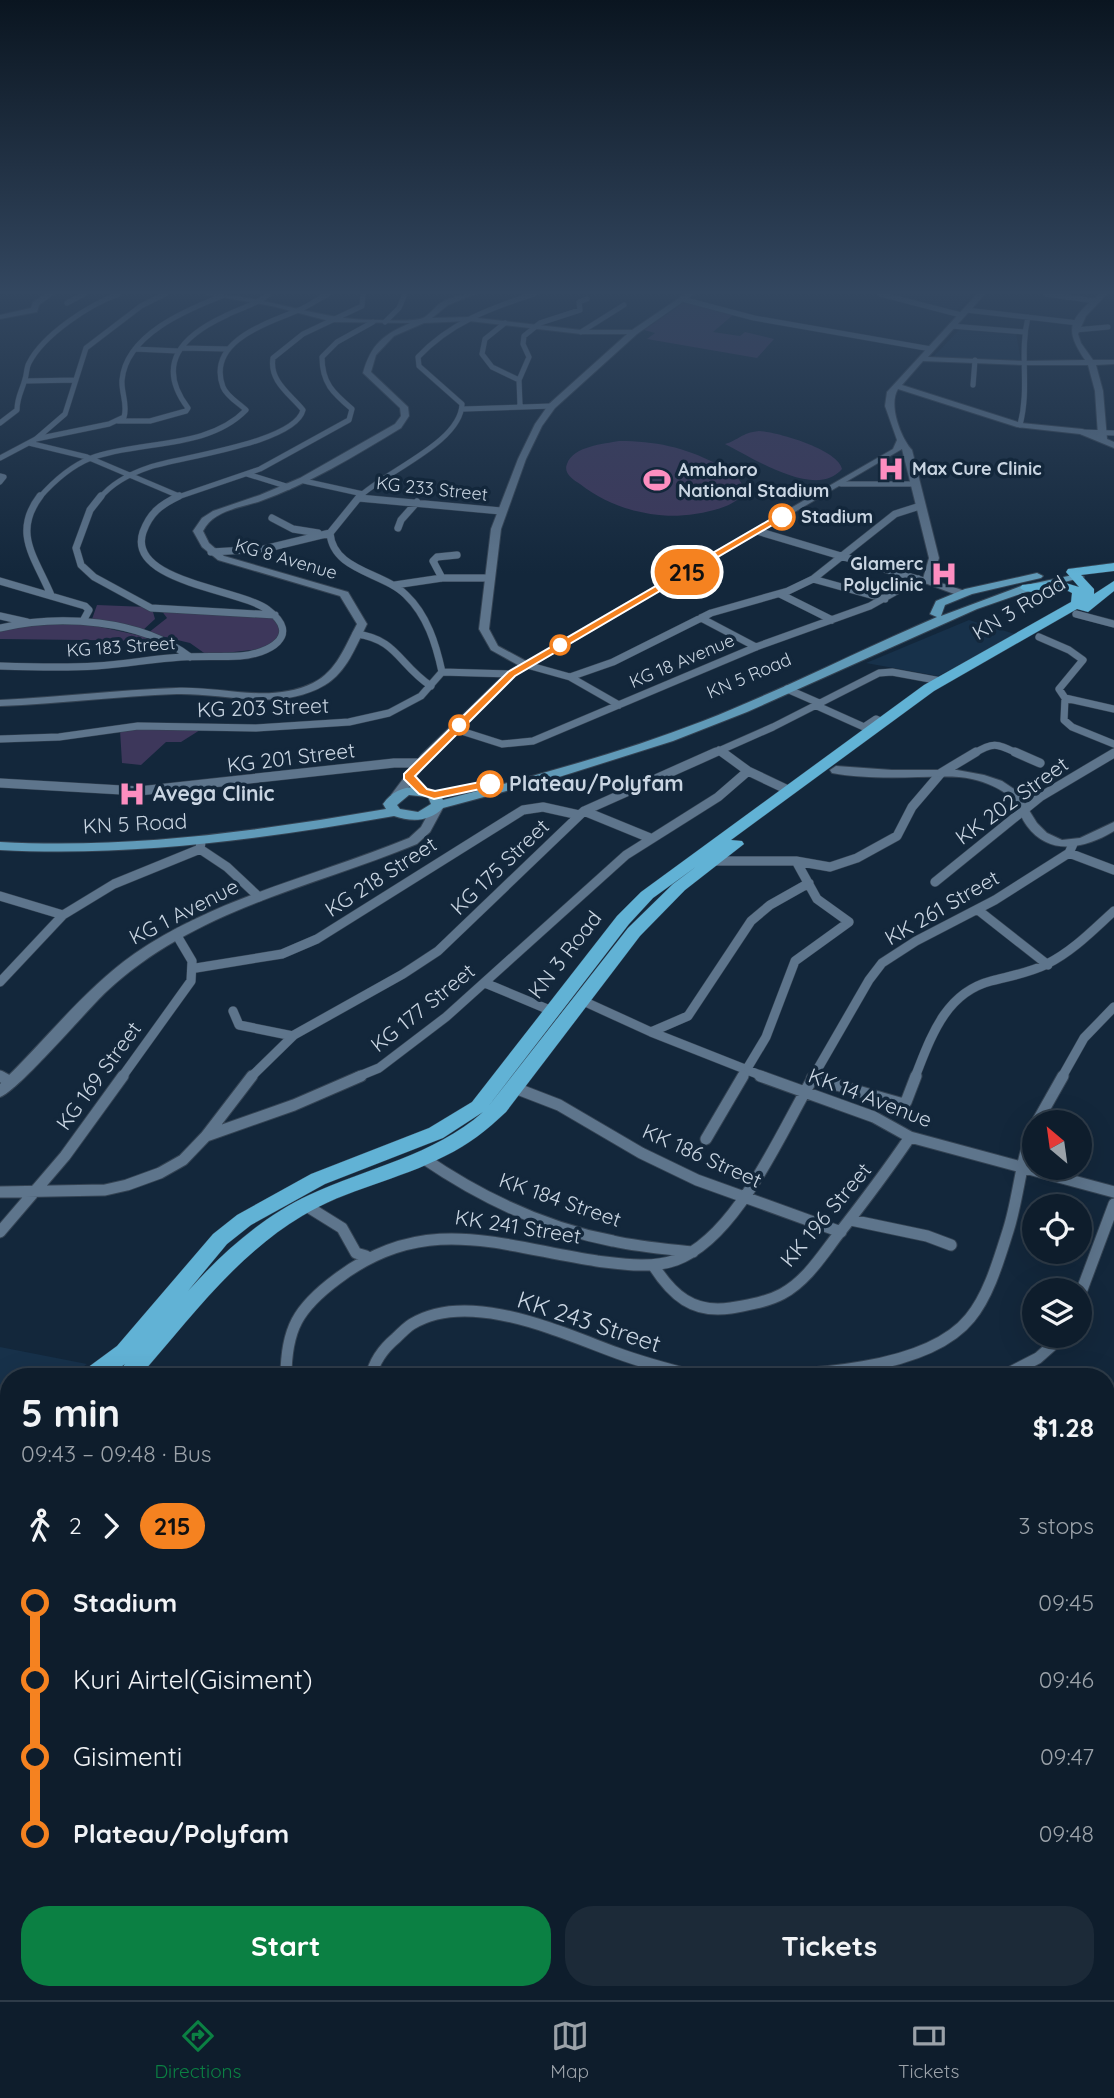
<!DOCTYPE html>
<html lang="en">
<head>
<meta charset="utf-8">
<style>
  body { margin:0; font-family:Quicksand,sans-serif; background:#1c2a38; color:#f1f3f6; height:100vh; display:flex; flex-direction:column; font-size:26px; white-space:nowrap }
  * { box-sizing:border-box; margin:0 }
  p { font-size:23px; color:#9ba2a9 }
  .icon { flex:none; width:38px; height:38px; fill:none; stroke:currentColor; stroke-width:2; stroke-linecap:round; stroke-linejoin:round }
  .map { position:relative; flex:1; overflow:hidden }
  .side { position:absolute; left:0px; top:1368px; width:1115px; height:632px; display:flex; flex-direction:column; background:#0e1d2c; border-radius:28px 28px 0 0; box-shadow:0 7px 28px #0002,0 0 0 2px #2e3b48 }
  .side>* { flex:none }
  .badge { padding:0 14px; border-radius:23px; font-size:24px; line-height:46px }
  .needle { width:46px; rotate:331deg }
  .tools { position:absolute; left:1022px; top:1110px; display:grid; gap:14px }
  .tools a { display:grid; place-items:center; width:70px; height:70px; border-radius:50%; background:#0e1d2c; box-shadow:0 7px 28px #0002,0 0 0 2px #2e3b48; font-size:35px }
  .map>.badge { position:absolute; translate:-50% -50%; box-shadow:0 0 0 4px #fff }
  .legs { display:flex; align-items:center; gap:10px; height:77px; padding:0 21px; font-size:23px }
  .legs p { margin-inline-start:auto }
  .summary { display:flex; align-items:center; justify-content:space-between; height:119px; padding:0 21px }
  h1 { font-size:38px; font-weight:800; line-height:52px }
  .button { display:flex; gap:14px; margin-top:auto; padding:14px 21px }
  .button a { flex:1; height:80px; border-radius:28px; background:#0b8043; color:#fff; font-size:28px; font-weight:800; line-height:80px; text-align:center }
  .button a+a { background:#1c2a38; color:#f1f3f6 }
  ul { padding:0 21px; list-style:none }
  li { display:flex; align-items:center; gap:24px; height:77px; font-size:26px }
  li i { display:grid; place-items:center; width:10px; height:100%; margin:0 9px; background:currentColor }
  li i::after { content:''; width:18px; height:18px; margin:-9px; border:5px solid; border-radius:50%; background:#0e1d2c }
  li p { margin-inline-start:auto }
  li:first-child i { background:linear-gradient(#0000 50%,currentColor 0) }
  li:last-child i { background:linear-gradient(currentColor 50%,#0000 0) }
  .dock { display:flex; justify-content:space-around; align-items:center; height:98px; border-top:2px solid #2e3b48; background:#0e1d2c; font-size:19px; color:#9ba2a9 }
  .dock a { display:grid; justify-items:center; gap:4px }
  .dock .on { color:#0b8043 }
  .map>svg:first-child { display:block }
</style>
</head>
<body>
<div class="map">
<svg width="1114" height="2000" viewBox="0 0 1114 2000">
  <rect width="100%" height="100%" fill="#13273b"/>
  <path fill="#17314a" d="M 892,294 L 972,294 L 953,315 Z
    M 960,329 L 1016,333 L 1021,361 L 932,358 Z
    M 969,620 L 1015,634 L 988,651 L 938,676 L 866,663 Z
    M 0,1347 L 87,1364 L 69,1377 L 9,1377 L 9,1408 L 0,1414 Z"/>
  <path fill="#3d375b" d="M 688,302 L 733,315 L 713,332 L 740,336 L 745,332 L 774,339 L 757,358 L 647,339 L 655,333 L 644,330 L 683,303 Z
    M 759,431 C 778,432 839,450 842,469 C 816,500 753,458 725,444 C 739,440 741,433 759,431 Z
    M 619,441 C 655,441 684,447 717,464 C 789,501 693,520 659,515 C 630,512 603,502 580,484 C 573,480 563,473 567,464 C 573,446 604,444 619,441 Z
    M 97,605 L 147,607 L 153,612 L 155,619 L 142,631 L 92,619 Z
    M 161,610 L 274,614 L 284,637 L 261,649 L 207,655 L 190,643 L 148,633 L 167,618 Z
    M 83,623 L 164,641 L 0,639 L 0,632 L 8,627 Z
    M 138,727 L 200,730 L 181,742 L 166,742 L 141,765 L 122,763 L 120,730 Z"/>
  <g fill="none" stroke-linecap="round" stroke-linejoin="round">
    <g stroke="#344353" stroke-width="6">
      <path id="street-far4" d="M 880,294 L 961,315
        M 1046,294 L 1095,301
        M 682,299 L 754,318 L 931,349
        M 67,303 L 84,294
        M 966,310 L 1078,323
        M 385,322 L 399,308 L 405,294
        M 505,323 L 485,339 L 482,354 L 492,367 L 519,380
        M 951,326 L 1024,332
        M 1075,330 L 1108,327
        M 581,332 L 624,305
        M 182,348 L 228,349
        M 135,349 L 178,351
        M 25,381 L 76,380
        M 973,385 L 975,360
        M 520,405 L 519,380 L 529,357 L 523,344 L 524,336 L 540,323 L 580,310 L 579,302 L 587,299
        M 464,409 L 552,406
        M 118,421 L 150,421 L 186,411 L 188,408 C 155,364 182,336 225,316 C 240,308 256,305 269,294
        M 0,423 L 17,410 C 17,397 22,391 25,379 C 27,374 26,368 29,363 C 43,335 90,304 119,294
        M 1020,425 C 1030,387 1019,354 1028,317
        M 1082,432 L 1114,433
        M 36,439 L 109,424 L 124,417 C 128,404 121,393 122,380 C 126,335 186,310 222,296
        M 29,443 L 87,457 L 179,496
        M 0,458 L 36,439 L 65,414 L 86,348 L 141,306 L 165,294
        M 247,474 L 289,487
        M 0,476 L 4,477 L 0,482
        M 304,481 L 363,494
        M 841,484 L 916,484
        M 39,498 C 53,482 71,466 91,458 C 140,440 207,450 246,410 C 239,403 227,397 223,387 C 206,341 268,323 299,310 C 309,306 318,299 328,294
        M 100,498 C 112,483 132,473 150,467 C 180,457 295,443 303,410 C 290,394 269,381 273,358 L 303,334 L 362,306 L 363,294
        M 175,498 L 260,469 L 349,420 L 352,409 C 333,393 322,383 322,357 L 337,342 L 373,322
        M 358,498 C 385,471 461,443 462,404 L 419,366 L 418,357 C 450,323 490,308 534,294"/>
    </g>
    <g stroke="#344353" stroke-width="8">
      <path id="street-far3" d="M 40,496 C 12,533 35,557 51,595
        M 101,496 L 90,510 L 76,548 L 81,565 L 94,577 L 151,608 L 275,615
        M 360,496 L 330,533 C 333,571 383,572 406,595 C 427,615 436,644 442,672
        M 359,498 L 501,511
        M 272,518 L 293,529 L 318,533
        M 398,528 L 401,520 L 417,502
        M 757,531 L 921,580
        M 211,552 L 264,549 L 330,533
        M 442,578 L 433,561 L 437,557 L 457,555
        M 813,579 L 885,599
        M 0,581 L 85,606 L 89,610 L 83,621
        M 395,585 L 442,578 L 488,578
        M 780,594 L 832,620
        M 1076,614 L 1114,624
        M 0,616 L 27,622
        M 701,618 L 756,647
        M 0,628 C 60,614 140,619 190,657
        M 356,634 C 397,639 399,665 431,686
        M 1039,637 L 1069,650 L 1083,660 L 1059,689 L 1065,698 L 1064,720 L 1072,727 L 1114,744
        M 527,665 L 570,677 L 613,662 L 711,613 L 788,591 L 813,579 L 895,514 L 920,506
        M 0,666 C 32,667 64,668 96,666 C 125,664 153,659 181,657 C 201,656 221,657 240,656 C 268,654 303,636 268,610 C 241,589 126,582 143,532 C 150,513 160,505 179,496
        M 442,672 L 511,674
        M 570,677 L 619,705
        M 787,689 L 819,703
        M 1065,698 L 1114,709
        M 815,705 L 864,727 L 876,719 L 882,722
        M 455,729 L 502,744 L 533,741 L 756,647 L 870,606 L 918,579
        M 0,739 L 59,737 L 138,726 L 256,728 L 349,722 L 389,713 L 421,696 L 442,672
        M 719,750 L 725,754
        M 712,754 L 773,727 L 879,673 L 892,672 L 941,681
        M 973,754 C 995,741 997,744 1019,754"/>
    </g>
    <g stroke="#344353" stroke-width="10">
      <path id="street-far2" d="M 722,752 L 748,771 L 788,790
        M 1015,752 L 1040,763
        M 0,783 L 139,791 L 394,763 L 419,763
        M 584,811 L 650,838
        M 201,842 L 200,849 L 227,867 L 259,897
        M 1069,853 L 1114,870
        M 715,861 L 796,861 L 830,867 L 857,858 L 897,836 L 912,807 L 941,773 L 976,752
        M 935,882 L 1040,797 L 1114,753
        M 0,896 L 63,915
        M 978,910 L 1048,965
        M 196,968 L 282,954 L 317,939 L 523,810 L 543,807 L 579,815
        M 0,982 L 63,915 L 114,884 L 200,849
        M 485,983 L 552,1011
        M 581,1000 L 651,1032 L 765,1077
        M 233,1011 L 239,1025 L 293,1036
        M 651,1032 L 688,1016 L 751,921 L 770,905 L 809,883
        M 0,1076 L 3,1077
        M 122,1077 L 191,981 L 192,961 L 176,934
        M 251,1077 L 294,1035 L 403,974 L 438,951 L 584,811 L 716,752
        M 357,1077 L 379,1068 L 446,1017 L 626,855 L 718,797 L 748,771
        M 742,1077 L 766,1037 L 795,961 L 849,922 L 817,899 L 796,861
        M 813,1077 L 869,980 L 882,963 L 916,941 L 995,900 L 1069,853 L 1073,844
        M 915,1077 C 931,1037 945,993 991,981 C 1010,976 1029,973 1047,964 C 1073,951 1093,930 1114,911
        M 1062,1077 L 1084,1038 L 1114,1007"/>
    </g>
    <g stroke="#344353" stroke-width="13">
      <path id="street-far1" d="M 0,1076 L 11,1082
        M 760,1076 L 874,1117 L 910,1137 L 1114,1192
        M 812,1078 L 900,1103 L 906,1102 L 916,1076
        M 515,1088 L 559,1105 L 641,1153 L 697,1180 L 841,1232
        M 1037,1122 L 1063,1076
        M 206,1136 L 252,1076
        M 706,1139 L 743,1076
        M 423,1158 C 480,1197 545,1228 613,1241 C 640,1247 666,1249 693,1252
        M 0,1192 L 105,1190 L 127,1185 L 160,1173 L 183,1160 L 206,1136 L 294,1105 L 361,1076
        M 305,1205 L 342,1228 L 356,1253 L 366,1256
        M 851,1220 L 927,1236 L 951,1245
        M 0,1232 L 65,1156 L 123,1076
        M 653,1265 C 672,1295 693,1314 731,1308 C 748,1305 767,1302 782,1294 C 806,1281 821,1257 837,1236 C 862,1204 887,1171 910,1137
        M 1080,1295 L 1114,1204
        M 286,1377 C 286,1329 298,1308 337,1279 C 425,1212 499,1246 597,1261 C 622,1264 651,1269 676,1260 C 738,1237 781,1131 814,1076
        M 371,1377 C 374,1361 384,1348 396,1338 C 401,1333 407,1327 412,1324 C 469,1289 562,1333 617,1353 C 644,1363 671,1370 699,1377
        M 723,1377 C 791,1375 924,1375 970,1318 C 989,1295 999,1259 1008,1231 C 1019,1197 1020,1161 1034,1128
        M 1001,1377 L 1038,1358 L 1064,1335
        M 1106,1452 L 1114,1447"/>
    </g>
    <g stroke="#344353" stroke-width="16">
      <path id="street" d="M 6,1509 L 9,1510
        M 1106,1541 L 1114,1539
        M 9,1735 L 9,1753
        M 1106,1779 L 1114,1775
        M 1106,1883 L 1114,1885
        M 559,1992 L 565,2000"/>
    </g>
    <g stroke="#344353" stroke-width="2">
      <path id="secondary" d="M 45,294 L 54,294 L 39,305 L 37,312 L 0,319 L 0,315 L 31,308 L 33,302 Z
        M 205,294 C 263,294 317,320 374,320 C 386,320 413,322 423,318 C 429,315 434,308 439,304 C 449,297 463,294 475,294 L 448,305 L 432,318 L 469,317 L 581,330 L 632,330 L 685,294 L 694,294 L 637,334 L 555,408 L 542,426 L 526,459 L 501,529 L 489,629 L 498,646 L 526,661 L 893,449 L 897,440 L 885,406 L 887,392 L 977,294 L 985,294 L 928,357 L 1024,361 L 1085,360 C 1063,328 1070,319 1099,294 L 1107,294 L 1086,316 L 1078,334 L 1081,343 L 1093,360 L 1114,360 L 1114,364 L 1096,365 L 1103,391 L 1107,439 L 1114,442 L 1114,448 L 1080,434 L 1017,427 L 898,389 C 888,405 901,438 912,450 L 939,558 L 932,580 L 965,591 L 965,595 L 957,595 L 922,582 L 929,558 L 902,449 L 515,676 L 429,759 L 401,798 L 397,799 L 391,795 L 421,755 L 507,672 L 518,665 L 491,650 L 479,629 L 491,529 L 518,459 L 535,424 L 549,404 L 627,334 L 581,334 L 469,321 L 424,323 L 394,336 L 376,355 L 371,372 L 408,407 L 409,416 L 401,428 C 355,456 309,484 258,502 C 238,508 213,511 203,531 L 209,543 L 224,556 L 348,592 L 367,624 C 356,646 347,672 325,685 C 280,712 226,693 177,694 C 118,696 59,704 0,706 L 0,700 C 59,697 117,690 176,688 C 222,686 270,704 313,683 C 337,671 345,646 357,624 L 340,596 L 218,560 L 202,547 L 193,531 L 202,518 L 213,511 L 260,495 L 300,478 L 395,424 L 401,416 L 400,408 L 363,373 C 371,344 383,335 410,323 L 333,322 L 272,306 ZM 923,361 L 1024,365 L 1088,365 L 1095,391 L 1098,435 L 1082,429 L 1021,423 L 902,385 Z
        M 836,766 L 892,770 L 957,770 L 984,775 L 1002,781 L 1017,791 L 1037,823 L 1047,833 L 1062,840 L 1080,838 L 1114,822 L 1114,831 C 1086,848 1050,857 1027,826 C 1020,817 1018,806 1011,798 C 1001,788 985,782 972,779 C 955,775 936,777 918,777 C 890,778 859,778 832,773 L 830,770 Z
        M 437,804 L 443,808 L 430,832 L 417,844 C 310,888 193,910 106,992 C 87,1010 17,1092 0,1097 L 0,1084 C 45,1041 83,990 134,954 C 216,897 317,876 409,838 L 421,827 L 433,805 Z
        M 1114,1721 L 1114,1741 L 1106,1742 L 1106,1722 Z
        M 9,1873 L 9,1895 L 0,1897 L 0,1875 Z
        M 117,1992 L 144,1992 L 148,2000 L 121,2000 Z
        M 242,1992 L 275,1992 L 271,2000 L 238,2000 Z"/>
    </g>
    <g stroke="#344353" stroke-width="2">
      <path id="primary" d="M 1037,573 L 1043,576 L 1041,578 L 972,594 L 945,605 L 941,616 L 1021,586 L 1078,574 L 1084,577 L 1029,591 L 977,609 L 747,712 L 673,741 L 559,777 L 443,808 C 429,822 411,822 394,816 C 263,839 133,857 0,850 L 0,842 C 131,849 258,831 386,809 L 383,804 C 397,784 418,784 439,792 L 443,800 C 530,777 618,754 703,721 C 782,690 858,651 937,617 L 930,614 L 936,601 L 965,589 ZM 409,795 L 428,797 L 431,804 L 418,812 L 400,809 L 397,805 Z"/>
    </g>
    <g stroke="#344353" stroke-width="1">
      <path id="highway" d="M 1114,563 L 1114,571 L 1081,575 L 1094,589 L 1094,594 L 1114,581 L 1114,591 L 1088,612 L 1077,609 L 934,691 L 731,840 L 742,841 L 744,844 L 685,890 L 640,936 L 506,1112 C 487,1130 468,1145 445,1156 C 399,1180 346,1189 302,1216 C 235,1256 189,1320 139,1377 L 115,1377 L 125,1364 L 107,1377 L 80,1377 L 83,1371 L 117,1346 L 213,1234 L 237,1215 L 311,1174 L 429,1128 L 472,1102 L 617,916 L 641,892 L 924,685 L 1071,602 L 1072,593 C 1055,583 1034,599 1020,588 L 1022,585 L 1059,581 L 1079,587 L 1066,572 L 1068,569 ZM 697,866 L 673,884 L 628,928 L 487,1108 L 629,924 L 653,898 ZM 483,1112 C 433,1156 369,1167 309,1195 C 262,1217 223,1252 188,1291 L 227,1244 L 251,1225 L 325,1184 L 443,1138 Z
        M 9,1416 L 9,1436 L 0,1439 L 0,1419 Z
        M 9,1443 L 9,1464 L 0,1467 L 0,1446 Z"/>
    </g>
    <use href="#street-far4" stroke="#5e758c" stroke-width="5"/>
    <use href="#street-far3" stroke="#5e758c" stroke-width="7"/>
    <use href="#street-far2" stroke="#5e758c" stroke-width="9"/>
    <use href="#street-far1" stroke="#5e758c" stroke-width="11"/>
    <use href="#street" stroke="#5e758c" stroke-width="14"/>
    <use href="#secondary" fill="#5e758c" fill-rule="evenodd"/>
    <use href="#primary" fill="#609ab8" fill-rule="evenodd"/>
    <use href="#highway" fill="#61b2d5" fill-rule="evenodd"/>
  </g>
  <linearGradient id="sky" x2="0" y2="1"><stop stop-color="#0a1520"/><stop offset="0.51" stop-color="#334760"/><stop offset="1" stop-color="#334760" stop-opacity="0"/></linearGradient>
  <rect width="1114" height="574" fill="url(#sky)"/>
  <path fill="#f58220" stroke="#fff" stroke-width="2" d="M 778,515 L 786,517 L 515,676 L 415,776 L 427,789 L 435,791 L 490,780 L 496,784 L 494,786 L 434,799 L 419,794 L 404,779 L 404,774 L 508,672 Z"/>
  <defs>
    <g id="hospital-bare" transform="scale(2.1)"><path d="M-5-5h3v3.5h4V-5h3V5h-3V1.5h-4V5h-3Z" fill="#fd8ec0" stroke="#13273b" stroke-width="2.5" paint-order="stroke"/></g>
    <g id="stadium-bare" transform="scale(2.1)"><path d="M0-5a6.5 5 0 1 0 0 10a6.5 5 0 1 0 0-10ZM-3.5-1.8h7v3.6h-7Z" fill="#fd8ec0" stroke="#13273b" stroke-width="2.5" paint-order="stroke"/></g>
  </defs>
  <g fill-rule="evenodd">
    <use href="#hospital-bare" x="891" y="469"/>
    <use href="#stadium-bare" x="657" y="480"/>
    <use href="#hospital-bare" x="944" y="574"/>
    <use href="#hospital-bare" x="132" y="794"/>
  </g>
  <g fill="#fff" stroke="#f58220" stroke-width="3.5">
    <circle cx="782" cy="517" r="12"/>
    <circle cx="560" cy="645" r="9"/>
    <circle cx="459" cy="725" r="9"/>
    <circle cx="490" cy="784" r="12"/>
  </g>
  <g text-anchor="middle" stroke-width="7" stroke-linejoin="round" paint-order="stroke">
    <g font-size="18" font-weight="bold" fill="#c9d5e2" stroke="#13273b" text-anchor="start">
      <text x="912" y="475">Max Cure Clinic</text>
      <text x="678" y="476">Amahoro<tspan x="678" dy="21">National Stadium</tspan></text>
      <text x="923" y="570" text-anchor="end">Glamerc<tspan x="923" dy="21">Polyclinic</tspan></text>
    </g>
    <g font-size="18" fill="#c9d5e2" stroke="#13273b">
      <text transform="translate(432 489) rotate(6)" y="6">KG 233 Street</text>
      <text transform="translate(286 559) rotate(16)" y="6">KG 8 Avenue</text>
      <text transform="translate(121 647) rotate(-4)" y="6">KG 183 Street</text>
      <text transform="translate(682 661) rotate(-23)" y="6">KG 18 Avenue</text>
      <text transform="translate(749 676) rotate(-23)" y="6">KN 5 Road</text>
    </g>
    <g font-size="18" font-weight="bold" fill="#c9d5e2" stroke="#13273b" text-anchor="start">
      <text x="801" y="523">Stadium</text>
    </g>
    <g font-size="21" fill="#c9d5e2" stroke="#13273b">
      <text transform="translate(1019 608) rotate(-31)" y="7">KN 3 Road</text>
      <text transform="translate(263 708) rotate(-2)" y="7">KG 203 Street</text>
      <text transform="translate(291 758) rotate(-7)" y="7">KG 201 Street</text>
      <text transform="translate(1012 801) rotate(-36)" y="7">KK 202 Street</text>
      <text transform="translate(135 824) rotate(-3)" y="7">KN 5 Road</text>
      <text transform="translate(500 867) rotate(-44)" y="7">KG 175 Street</text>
      <text transform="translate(381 877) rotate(-33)" y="7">KG 218 Street</text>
      <text transform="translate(942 908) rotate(-30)" y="7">KK 261 Street</text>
      <text transform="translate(184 912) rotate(-27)" y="7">KG 1 Avenue</text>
      <text transform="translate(565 955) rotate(-52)" y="7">KN 3 Road</text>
      <text transform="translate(423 1008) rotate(-39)" y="7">KG 177 Street</text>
      <text transform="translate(99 1076) rotate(-54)" y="7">KG 169 Street</text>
      <text transform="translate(870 1098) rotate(21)" y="7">KK 14 Avenue</text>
      <text transform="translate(702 1156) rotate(24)" y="7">KK 186 Street</text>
      <text transform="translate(560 1200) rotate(19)" y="7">KK 184 Street</text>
      <text transform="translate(826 1215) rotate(-50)" y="7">KK 196 Street</text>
      <text transform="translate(518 1227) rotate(9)" y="7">KK 241 Street</text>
    </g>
    <g font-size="21" font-weight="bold" fill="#c9d5e2" stroke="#13273b" text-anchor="start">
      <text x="509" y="791">Plateau/Polyfam</text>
    </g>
    <g font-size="21" font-weight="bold" fill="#c9d5e2" stroke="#13273b" text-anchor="start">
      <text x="153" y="801">Avega Clinic</text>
    </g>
    <g font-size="24" fill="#c9d5e2" stroke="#13273b">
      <text transform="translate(589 1322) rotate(18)" y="8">KK 243 Street</text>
    </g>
  </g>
</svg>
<div class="tools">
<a><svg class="needle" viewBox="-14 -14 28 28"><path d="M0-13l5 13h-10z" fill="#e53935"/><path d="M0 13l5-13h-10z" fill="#9ba2a9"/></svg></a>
<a><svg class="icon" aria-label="locate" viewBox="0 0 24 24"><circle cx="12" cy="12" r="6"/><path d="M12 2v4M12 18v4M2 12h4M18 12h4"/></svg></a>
<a><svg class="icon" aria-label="layers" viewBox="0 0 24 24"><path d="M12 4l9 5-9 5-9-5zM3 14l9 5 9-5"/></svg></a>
</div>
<b class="badge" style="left:687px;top:572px;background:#f58220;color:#111">215</b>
<section class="side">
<div class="summary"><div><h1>5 min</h1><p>09:43 – 09:48 · Bus</p></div><b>$1.28</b></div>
<div class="legs"><svg class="icon" aria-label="walk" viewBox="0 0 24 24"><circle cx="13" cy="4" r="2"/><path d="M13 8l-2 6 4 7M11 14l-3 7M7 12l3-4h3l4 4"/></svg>2<svg class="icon" aria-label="forward" viewBox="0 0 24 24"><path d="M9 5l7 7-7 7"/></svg><b class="badge" style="background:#f58220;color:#111">215</b><p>3 stops</p></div>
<ul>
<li><i style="color:#f58220"></i><b>Stadium</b><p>09:45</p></li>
<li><i style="color:#f58220"></i><span>Kuri Airtel(Gisiment)</span><p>09:46</p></li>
<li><i style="color:#f58220"></i><span>Gisimenti</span><p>09:47</p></li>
<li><i style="color:#f58220"></i><b>Plateau/Polyfam</b><p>09:48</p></li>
</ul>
<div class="button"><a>Start</a><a>Tickets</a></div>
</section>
</div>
<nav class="dock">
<a class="on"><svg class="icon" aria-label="directions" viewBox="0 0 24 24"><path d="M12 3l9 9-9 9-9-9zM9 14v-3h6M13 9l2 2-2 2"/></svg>Directions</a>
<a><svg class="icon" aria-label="map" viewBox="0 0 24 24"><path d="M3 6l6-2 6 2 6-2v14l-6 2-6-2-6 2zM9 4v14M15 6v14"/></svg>Map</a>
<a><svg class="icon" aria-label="tickets" viewBox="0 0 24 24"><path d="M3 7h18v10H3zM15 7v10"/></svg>Tickets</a>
</nav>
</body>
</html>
